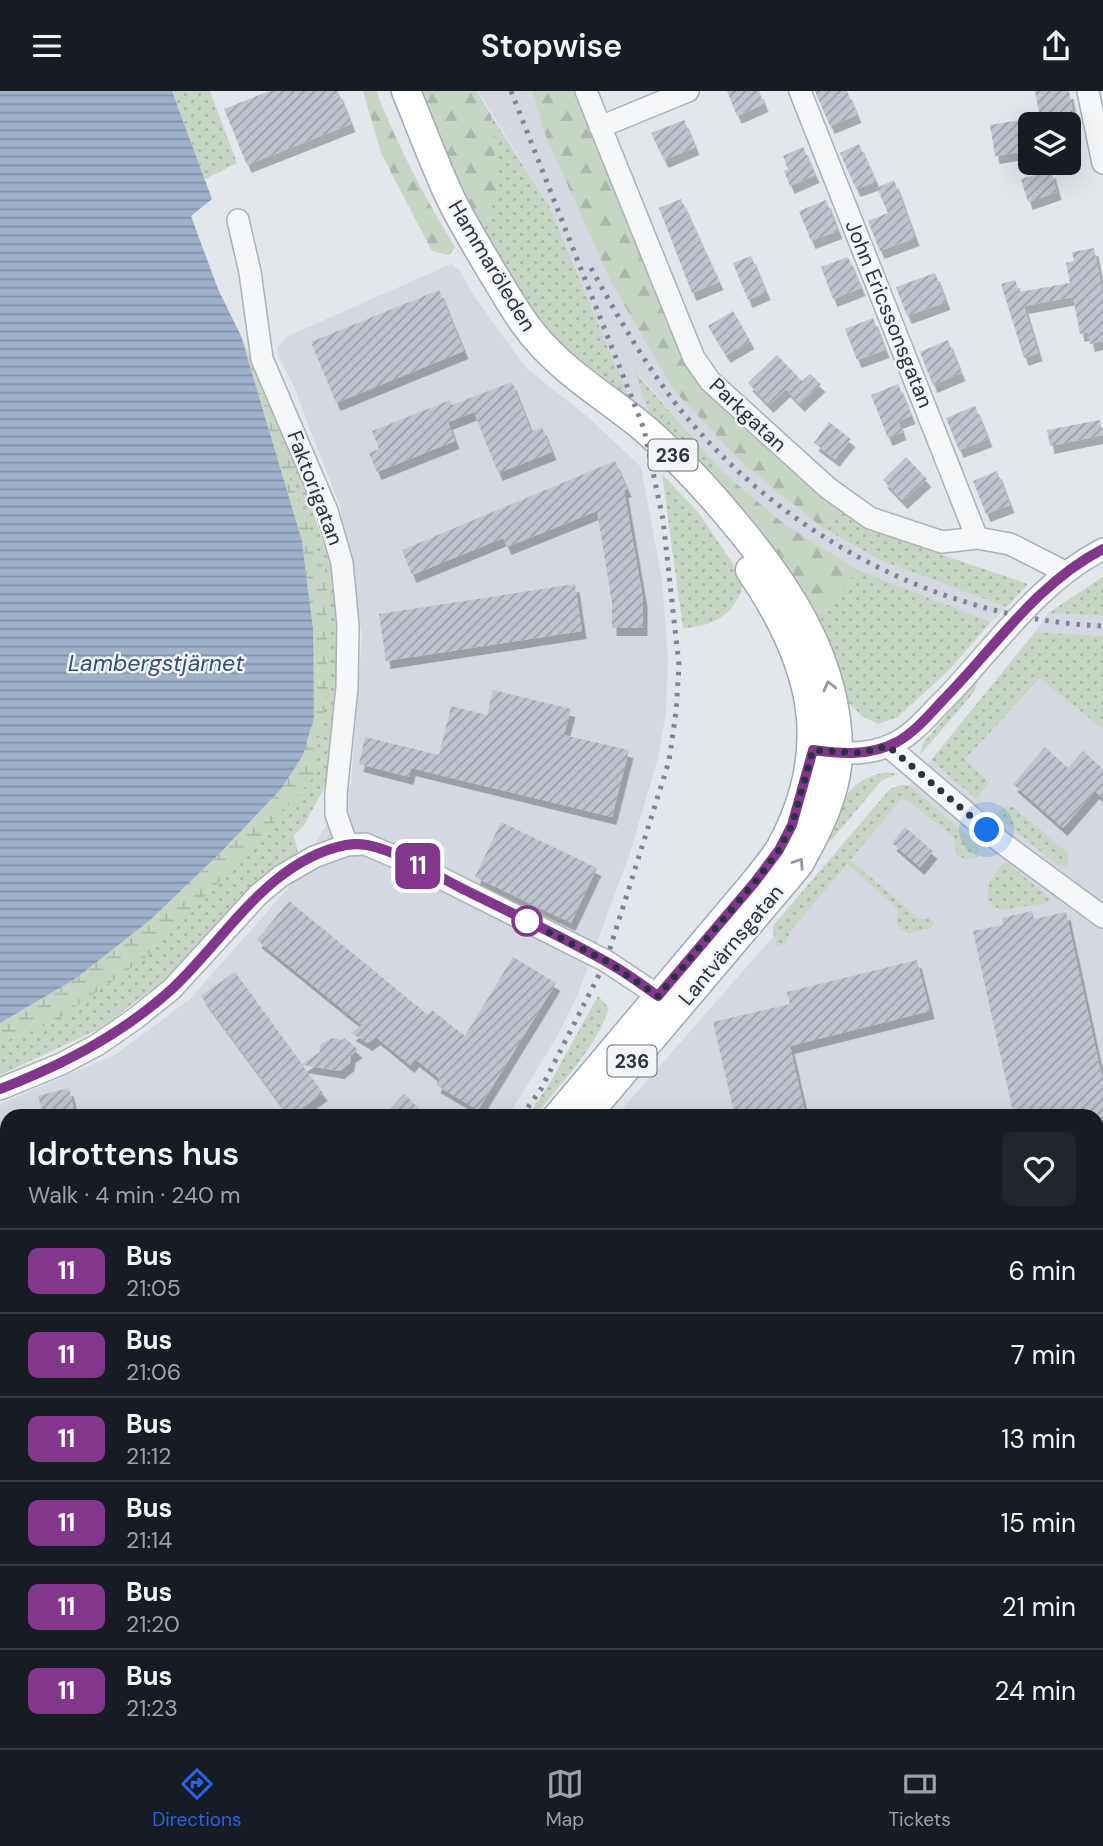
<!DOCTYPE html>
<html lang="en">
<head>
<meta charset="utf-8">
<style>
  body { margin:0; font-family:"DM Sans",sans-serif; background:#20242c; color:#f1f3f6; height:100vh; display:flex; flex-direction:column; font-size:26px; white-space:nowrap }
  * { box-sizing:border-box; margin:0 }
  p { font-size:23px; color:#9ea1a6 }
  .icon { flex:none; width:38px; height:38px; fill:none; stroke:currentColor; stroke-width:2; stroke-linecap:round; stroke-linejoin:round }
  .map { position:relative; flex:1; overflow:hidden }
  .details { position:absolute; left:0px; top:1018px; width:1104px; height:639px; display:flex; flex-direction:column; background:#171b24; border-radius:21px 21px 0 0; box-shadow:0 7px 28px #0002 }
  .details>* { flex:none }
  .badge { padding:0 14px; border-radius:10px; font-size:24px; line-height:46px }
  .controls { position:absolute; left:1018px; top:21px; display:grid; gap:14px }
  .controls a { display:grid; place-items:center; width:63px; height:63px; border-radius:10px; background:#171b24; box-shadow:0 7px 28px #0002; font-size:35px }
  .you { position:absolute; width:35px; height:35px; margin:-18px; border:5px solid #fff; border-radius:50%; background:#1a73e8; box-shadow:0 0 0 10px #1a73e833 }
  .map>.badge { position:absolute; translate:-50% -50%; box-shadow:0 0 0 4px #fff }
  .round { display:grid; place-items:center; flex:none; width:74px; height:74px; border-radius:10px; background:#20242c }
  .headline { display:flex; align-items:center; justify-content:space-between; height:119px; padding:0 28px }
  h1 { font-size:33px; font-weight:600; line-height:52px }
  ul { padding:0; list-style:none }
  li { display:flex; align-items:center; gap:21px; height:84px; padding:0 28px; border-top:2px solid #363941 }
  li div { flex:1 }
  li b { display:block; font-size:26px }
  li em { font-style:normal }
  li .badge { min-width:77px; font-weight:700; text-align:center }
  header { display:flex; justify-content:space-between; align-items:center; height:91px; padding:0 28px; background:#171b24; font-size:32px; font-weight:600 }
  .menu { display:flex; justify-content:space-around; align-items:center; height:98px; border-top:2px solid #363941; background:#171b24; font-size:19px; color:#9ea1a6 }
  .menu a { display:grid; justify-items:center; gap:4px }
  .menu .active { color:#2563eb }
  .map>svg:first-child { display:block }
</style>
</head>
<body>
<header><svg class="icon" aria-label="menu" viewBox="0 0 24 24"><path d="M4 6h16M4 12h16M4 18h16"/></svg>Stopwise<svg class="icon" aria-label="share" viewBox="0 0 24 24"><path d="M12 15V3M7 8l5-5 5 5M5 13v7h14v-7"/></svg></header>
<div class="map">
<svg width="1103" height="1657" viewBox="0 0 1103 1657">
  <defs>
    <pattern id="grass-dots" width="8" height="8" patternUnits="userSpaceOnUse" patternTransform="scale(1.75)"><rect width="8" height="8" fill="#c7d5c4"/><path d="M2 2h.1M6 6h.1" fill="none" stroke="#abb7aa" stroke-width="1.8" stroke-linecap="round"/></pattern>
    <pattern id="forest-firs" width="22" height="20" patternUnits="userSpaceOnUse" patternTransform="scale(1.75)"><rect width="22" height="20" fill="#c7d5c4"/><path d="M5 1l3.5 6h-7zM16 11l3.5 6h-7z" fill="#abb7aa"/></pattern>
    <pattern id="wetland-marsh" width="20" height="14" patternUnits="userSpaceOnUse" patternTransform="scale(1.75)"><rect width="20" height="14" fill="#c7d5c4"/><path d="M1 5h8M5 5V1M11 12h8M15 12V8" fill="none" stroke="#abb7aa"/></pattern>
    <pattern id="water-rules" width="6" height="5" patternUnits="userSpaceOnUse" patternTransform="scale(1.75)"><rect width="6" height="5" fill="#9eb1cb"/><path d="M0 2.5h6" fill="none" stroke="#8191a6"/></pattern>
    <pattern id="building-hatch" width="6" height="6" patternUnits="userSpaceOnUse" patternTransform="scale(1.75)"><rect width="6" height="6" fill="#c0c4ce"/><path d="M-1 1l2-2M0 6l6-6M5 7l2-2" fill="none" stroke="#9ca0a9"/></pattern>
    <filter id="shadow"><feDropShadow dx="4.5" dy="8" stdDeviation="0" flood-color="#0004"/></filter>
  </defs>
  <rect width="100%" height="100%" fill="#e3e6eb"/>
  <path fill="#d5d8e0" d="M 478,0 L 532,0 L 544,41 L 823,437 L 882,470 L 1007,516 L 991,531 L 858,479 L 784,433 L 724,382 L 637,282 L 653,334 L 633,317 L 549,115 Z
    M 451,173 L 460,180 L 474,205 L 526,277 L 588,326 L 641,376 L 662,489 L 668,567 L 666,621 L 658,667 L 629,765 L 577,905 L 555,949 L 508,1025 L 7,1026 L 7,1650 L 342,1650 L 322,1657 L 0,1657 L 0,1013 L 116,963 L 189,909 L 288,797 L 351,694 L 362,543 L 340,416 L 292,291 L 280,269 L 277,258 L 286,246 Z
    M 1048,522 L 1103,525 L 1103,545 L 1035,541 Z
    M 1041,588 L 1103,638 L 1103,1404 L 1097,1407 L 1097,1026 L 615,1026 L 773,846 L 773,835 L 890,698 L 901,694 L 909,694 L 931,669 L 976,708 L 965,668 Z"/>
  <path fill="url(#grass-dots)" d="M 172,0 L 210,0 L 237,72 L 205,88 Z
    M 491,24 L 549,115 L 633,317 L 564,262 L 520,205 L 480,146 L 499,95 Z
    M 635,281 L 724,382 L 701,377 L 653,334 Z
    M 297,374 L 336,489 L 337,567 L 327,692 L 304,734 L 294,744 L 298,762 L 238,808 L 181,877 L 99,938 L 0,984 L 0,952 L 54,931 L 327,486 L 289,386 Z
    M 662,383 L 698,421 L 744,489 C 738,522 714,536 683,537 Z
    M 845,420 L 898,449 L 1028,493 L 1007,516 L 882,470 L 823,437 Z
    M 858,479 L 991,531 L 948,580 L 898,626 L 878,633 L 862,625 L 846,609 L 813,527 Z
    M 1103,486 L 1103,525 L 1048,522 Z
    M 1035,541 L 1103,545 L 1103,638 L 1040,588 L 965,668 L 989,692 L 976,708 L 931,669 Z
    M 978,588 L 974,601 L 920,664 L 923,652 Z
    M 886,681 L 898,683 L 882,689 L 828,753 C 840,716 843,690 886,681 Z
    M 901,694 L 909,694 L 980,756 L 977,766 L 966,769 L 957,764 L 953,745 L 903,706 L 850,769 L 920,828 L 928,827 L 934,831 L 931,837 L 909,842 L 900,839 L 896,831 L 898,822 L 894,815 L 847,773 L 790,841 L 786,852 L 776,855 L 773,835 L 890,698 Z
    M 1005,716 L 1013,716 L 1068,762 L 1069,770 L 1065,775 L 1059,775 L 996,725 L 997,721 Z
    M 1007,772 L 1051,808 L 1048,812 L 1002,819 L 993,816 L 987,807 L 989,792 L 1002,773 Z
    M 598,905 L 609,917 C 595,958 562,992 534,1025 L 528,1025 L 551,990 Z
    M 342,1650 L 550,1650 L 536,1657 L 322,1657 Z"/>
  <path fill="url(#forest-firs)" d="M 363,0 L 376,0 C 398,55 424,106 455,156 L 449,164 L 432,160 L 381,62 Z
    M 416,0 L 477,0 L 491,24 L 499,95 L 480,146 Z
    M 532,0 L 582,0 L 696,285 L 845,420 L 823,437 L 741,371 L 674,299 L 611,191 L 544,41 Z
    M 701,377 L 724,382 L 784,433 L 858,479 L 813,527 Z"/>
  <path fill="url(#wetland-marsh)" d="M 241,245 L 297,374 L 289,386 L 327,486 L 327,602 L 312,688 L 248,761 L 144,868 L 54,931 L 0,952 L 0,932 L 75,888 L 150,829 L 218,764 L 281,698 L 303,664 L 314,626 L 313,539 L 302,450 Z"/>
  <path fill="url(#water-rules)" d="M 0,0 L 172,0 L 212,108 L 191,125 L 218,198 L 241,245 L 302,450 L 313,539 L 314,626 L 303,664 L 281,698 L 218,764 L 150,829 L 75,888 L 0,932 Z
    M 1103,1404 L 1103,1657 L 536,1657 L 550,1650 L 1097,1650 L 1097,1407 Z"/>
  <path fill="url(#building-hatch)" filter="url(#shadow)" d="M 269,0 L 338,0 L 351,33 L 247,74 L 224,18 Z
    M 727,0 L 759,0 L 764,13 L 737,25 Z
    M 815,0 L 847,0 L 857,24 L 830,35 Z
    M 1035,0 L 1069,0 L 1075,33 L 1041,33 Z
    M 684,29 L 695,56 L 664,69 L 651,42 Z
    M 1020,29 L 1025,60 L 995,65 L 990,34 Z
    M 859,53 L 876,91 L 856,98 L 840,62 Z
    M 803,56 L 815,84 L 790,95 L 784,80 L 788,78 L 783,65 Z
    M 1051,79 L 1057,101 L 1028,111 L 1021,88 Z
    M 894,89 L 915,147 L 880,160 L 868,130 L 888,122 L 877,97 Z
    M 681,108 L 719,191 L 692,202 L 659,117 Z
    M 826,109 L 838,140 L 811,150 L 799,120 Z
    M 1094,157 L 1103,204 L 1103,250 L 1090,253 L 1088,241 L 1080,243 L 1073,206 L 1024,215 L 1038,262 L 1024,267 L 1001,193 L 1015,189 L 1019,201 L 1070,192 L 1066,172 L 1074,170 L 1072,161 Z
    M 751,165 L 766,201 L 748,209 L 733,172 Z
    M 848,166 L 861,197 L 833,208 L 821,176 Z
    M 935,182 L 946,211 L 907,225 L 896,196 Z
    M 439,199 L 464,260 L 336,312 L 311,251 Z
    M 733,220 L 750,250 L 726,264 L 708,235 Z
    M 873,227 L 885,259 L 857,269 L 845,238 Z
    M 948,249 L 961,282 L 933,294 L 920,261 Z
    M 777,264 L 802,290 L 810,283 L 821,293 L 800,313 L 786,298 L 769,314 L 748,292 Z
    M 512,291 L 531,340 L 542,336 L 552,361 L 498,382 L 474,321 L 448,331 L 455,350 L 377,381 L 369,362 L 379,358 L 372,340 L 450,309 L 452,314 Z
    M 898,293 L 911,325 L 898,330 L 902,341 L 888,347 L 871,304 Z
    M 975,315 L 988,348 L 959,359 L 946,327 Z
    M 1100,329 L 1103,344 L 1050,355 L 1047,339 Z
    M 829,331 L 851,348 L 835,368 L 814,352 Z
    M 906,366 L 927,388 L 903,410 L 883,389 Z
    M 615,370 L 627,398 L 624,399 L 643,508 L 643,537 L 612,537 L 612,512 L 597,420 L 507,456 L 503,447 L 412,484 L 402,459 Z
    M 997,380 L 1010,414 L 986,423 L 973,390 Z
    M 575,493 L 582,540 L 386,570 L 379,523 Z
    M 493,599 L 571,618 L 564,644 L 629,659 L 612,726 L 411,677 L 409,686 L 359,673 L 365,646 L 439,664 L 451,615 L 487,624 Z
    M 1045,656 L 1068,677 L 1083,660 L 1103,678 L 1103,707 L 1095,700 L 1063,737 L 1013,693 Z
    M 501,731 L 597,777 L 571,832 L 475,786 Z
    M 905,736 L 933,760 L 920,776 L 892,752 Z
    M 289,810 L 428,924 L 432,919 L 465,945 L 513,866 L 556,892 L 478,1019 L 436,994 L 439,987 L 415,968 L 410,974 L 376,946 L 368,952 L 351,942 L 362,934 L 257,849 Z
    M 1032,820 L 1034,828 L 1066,821 L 1103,991 L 1103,1026 L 1014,1026 L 973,840 L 1003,834 L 1002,827 Z
    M 917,869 L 930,920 L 790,955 L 806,1026 L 735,1026 L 713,931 L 790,913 L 787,901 Z
    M 235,881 L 302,973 L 320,961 L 320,954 L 331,947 L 342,949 L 345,947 L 358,959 L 351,964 L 350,972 L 340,980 L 302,974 L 323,1002 L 290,1026 L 201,905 Z
    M 69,997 L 76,1026 L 44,1026 L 38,1005 Z
    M 404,1003 L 428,1026 L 383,1026 Z"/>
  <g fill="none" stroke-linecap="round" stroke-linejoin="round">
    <g stroke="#acb0b9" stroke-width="24">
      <path id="minor" d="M 586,0 L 694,267 L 710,290 L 828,397 L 870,427 L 942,451 L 977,447 L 1010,453 L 1065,481
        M 800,0 L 977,447
        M 1088,0 L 1103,72
        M 600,36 L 688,0
        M 238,129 L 250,181 L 262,268 L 327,420 L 342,472 L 348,534 L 347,596 L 336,703 L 336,723 L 347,754
        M 888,655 L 1001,751 L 1103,826
        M 825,660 C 850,664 875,663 897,651 C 916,641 930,622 945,608 C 995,556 1037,492 1103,458
        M 0,998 L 61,973 L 97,954 L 136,927 L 172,898 L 258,804 L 281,785 L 314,766 L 347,754 L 365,753 L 417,775 L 606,870 L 669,912
        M 1097,1113 L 1103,1110
        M 0,1425 L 7,1423
        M 222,1657 L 254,1650"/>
    </g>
    <g stroke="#a2a9b7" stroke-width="31">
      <path id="major" d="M 406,0 C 420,34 433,69 448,102 C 461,130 477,155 492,181 C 506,203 518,227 536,247 C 566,283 609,308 645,338 C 676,365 703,394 729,425 C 786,492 838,568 838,660 C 838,700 818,739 799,773 L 585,1026
        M 557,1026 L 755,791 C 764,780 774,768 781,756 C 836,654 812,570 750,479
        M 0,1401 L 7,1399"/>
    </g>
    <use href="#minor" stroke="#f6f7f9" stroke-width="21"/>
    <use href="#major" stroke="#fff" stroke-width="28"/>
    <path stroke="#7c8495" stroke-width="5" stroke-dasharray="3.5 7" stroke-linecap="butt" d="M 511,0 L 644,338 L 663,429 L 679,574 L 676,621 L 669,670 L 606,870 L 541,998 L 521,1026
      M 591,177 C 618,226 645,273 679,317 C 781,444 939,528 1103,535
      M 0,1359 L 7,1358"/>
  </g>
  <defs><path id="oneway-chevron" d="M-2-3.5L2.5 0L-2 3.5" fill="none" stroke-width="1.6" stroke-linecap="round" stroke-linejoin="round" transform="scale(1.75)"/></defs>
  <g stroke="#9598a1">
    <use href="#oneway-chevron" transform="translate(829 595) rotate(-104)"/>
    <use href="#oneway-chevron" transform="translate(799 772) rotate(-56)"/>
  </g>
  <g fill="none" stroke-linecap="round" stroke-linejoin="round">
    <g stroke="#fff" stroke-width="16">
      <path id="line" d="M 0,998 C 63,974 123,943 173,897 C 226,847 269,769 346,754 C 352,753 361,753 367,754 C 401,761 433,783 463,798 C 511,822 559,844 605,870 C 624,880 641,893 658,905 L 755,791 L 779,759 L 792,734 L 813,659 C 842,663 870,665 897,651 C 915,641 930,623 944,608 C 995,556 1037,492 1103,458"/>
    </g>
    <use href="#line" stroke="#82378c" stroke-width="10"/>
    <path stroke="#2b3243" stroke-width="7" stroke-dasharray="0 12.6" d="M 527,830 L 606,870 L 658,905 L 755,791 L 779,759 L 792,734 L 813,659 L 861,662 L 888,655 L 987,739"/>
  </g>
  <circle fill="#fff" stroke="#82378c" stroke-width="3.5" cx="527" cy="830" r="14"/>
  <g text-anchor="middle" stroke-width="5" stroke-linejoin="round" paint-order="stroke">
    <g fill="#f3f5f8" stroke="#676c79" stroke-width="2">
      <rect x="648.5" y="348.5" width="49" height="31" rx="5"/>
      <rect x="607.5" y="954.5" width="49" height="31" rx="5"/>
    </g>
    <g font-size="19" font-weight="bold" fill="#2b3243">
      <text x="673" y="371">236</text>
      <text x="632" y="977">236</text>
    </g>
    <g font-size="21" fill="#2b3243" stroke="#f3f5f8">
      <text transform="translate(492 175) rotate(59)" y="7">Hammaröleden</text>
      <text transform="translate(889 223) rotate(68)" y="7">John Ericssonsgatan</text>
      <text transform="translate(748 324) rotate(43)" y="7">Parkgatan</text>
      <text transform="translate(315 397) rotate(69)" y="7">Faktorigatan</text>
      <text transform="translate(731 854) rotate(-50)" y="7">Lantvärnsgatan</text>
    </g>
    <g font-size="23" font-style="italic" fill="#344e78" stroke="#f3f5f8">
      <text x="156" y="580">Lambergstjärnet</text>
    </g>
  </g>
</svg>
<div class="controls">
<a><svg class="icon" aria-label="layers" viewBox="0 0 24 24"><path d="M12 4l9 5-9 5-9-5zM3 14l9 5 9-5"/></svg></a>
</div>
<div class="you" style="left:987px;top:739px"></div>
<b class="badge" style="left:418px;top:775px;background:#82378c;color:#fff">11</b>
<section class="details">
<div class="headline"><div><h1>Idrottens hus</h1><p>Walk · 4 min · 240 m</p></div><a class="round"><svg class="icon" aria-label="heart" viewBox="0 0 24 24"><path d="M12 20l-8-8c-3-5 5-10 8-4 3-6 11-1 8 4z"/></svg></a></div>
<ul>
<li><span class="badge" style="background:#82378c;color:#fff">11</span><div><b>Bus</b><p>21:05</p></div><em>6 min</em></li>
<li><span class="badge" style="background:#82378c;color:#fff">11</span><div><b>Bus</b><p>21:06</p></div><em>7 min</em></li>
<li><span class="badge" style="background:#82378c;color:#fff">11</span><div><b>Bus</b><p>21:12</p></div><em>13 min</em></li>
<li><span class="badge" style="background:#82378c;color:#fff">11</span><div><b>Bus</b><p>21:14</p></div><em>15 min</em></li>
<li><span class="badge" style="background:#82378c;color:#fff">11</span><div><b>Bus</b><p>21:20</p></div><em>21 min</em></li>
<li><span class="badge" style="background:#82378c;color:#fff">11</span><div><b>Bus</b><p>21:23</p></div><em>24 min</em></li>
</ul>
</section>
</div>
<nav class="menu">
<a class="active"><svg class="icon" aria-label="directions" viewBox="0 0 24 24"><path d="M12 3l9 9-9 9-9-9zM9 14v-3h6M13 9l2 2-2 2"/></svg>Directions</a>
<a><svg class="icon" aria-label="map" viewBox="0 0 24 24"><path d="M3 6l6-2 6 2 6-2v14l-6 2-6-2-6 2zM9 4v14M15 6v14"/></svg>Map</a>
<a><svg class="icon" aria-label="tickets" viewBox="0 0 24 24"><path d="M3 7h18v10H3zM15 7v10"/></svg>Tickets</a>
</nav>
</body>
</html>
